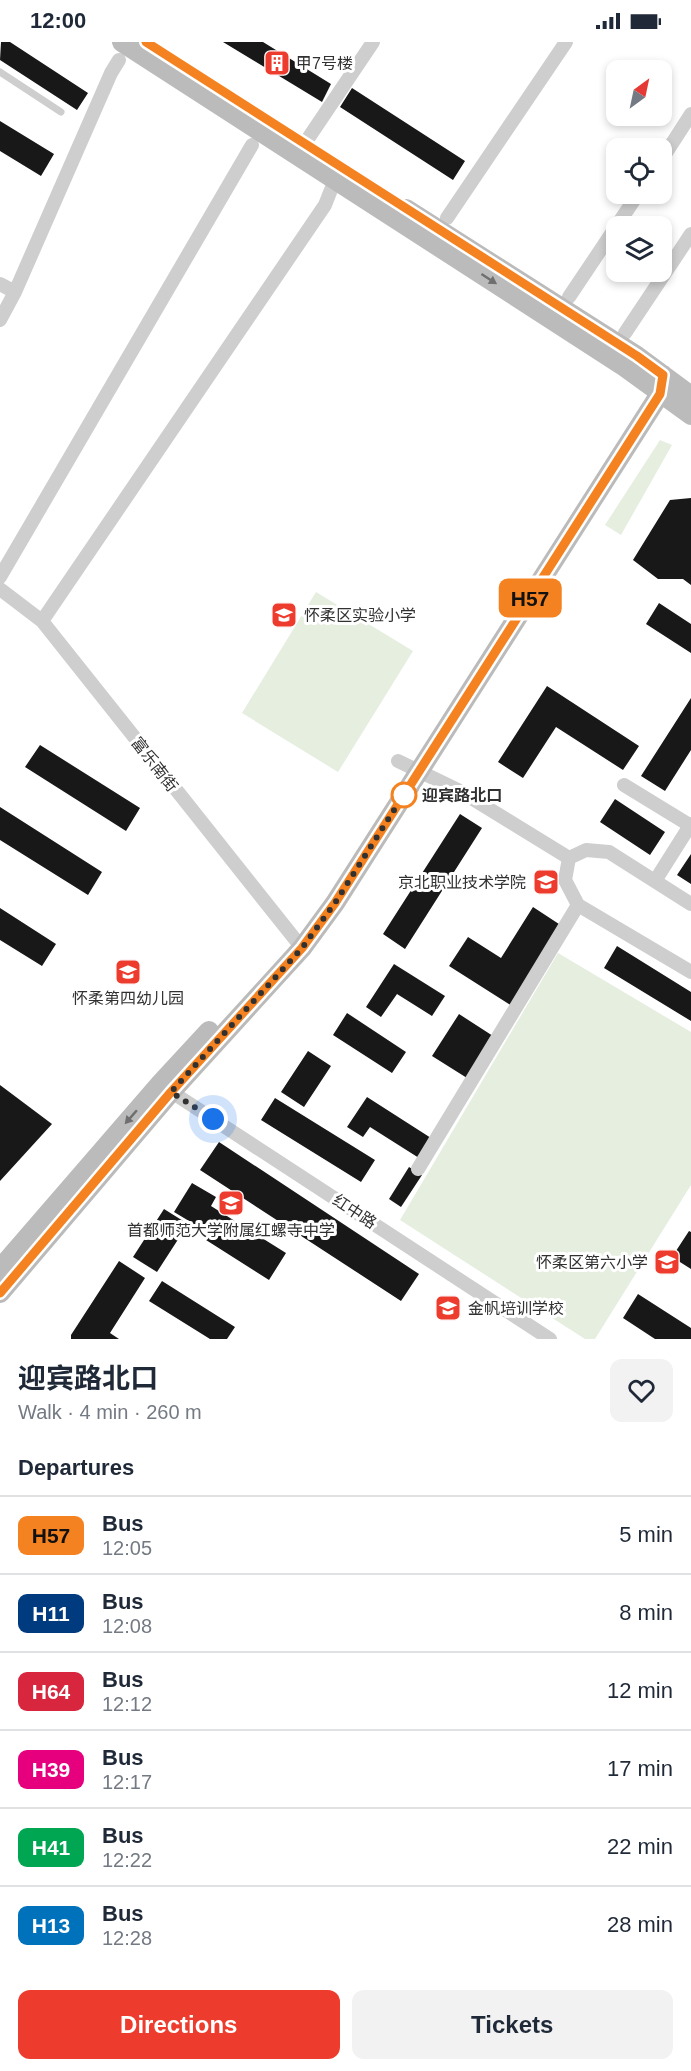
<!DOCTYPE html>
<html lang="en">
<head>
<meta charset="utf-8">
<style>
  body { margin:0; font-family:Arial,"Noto Sans SC",sans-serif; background:#f2f2f3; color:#1f2937; height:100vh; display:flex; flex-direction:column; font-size:22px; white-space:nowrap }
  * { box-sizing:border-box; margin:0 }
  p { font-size:20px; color:#747a83 }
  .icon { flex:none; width:33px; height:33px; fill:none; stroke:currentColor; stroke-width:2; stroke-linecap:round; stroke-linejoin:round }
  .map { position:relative; height:1297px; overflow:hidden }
  .sheet { display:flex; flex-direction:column; background:#fff; flex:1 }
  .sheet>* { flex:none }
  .badge { padding:0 12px; border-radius:9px; font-size:21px; line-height:39px }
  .needle { width:39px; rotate:33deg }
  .controls { position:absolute; left:606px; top:18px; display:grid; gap:12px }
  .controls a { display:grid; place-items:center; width:66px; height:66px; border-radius:12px; background:#fff; box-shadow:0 3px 9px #0003; font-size:30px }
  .you { position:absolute; width:30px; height:30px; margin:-15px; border:4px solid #fff; border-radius:50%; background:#1a73e8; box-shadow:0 0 0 9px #1a73e833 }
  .map>.badge { position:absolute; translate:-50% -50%; box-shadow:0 0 0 3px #fff }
  h2 { padding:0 18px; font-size:22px; line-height:54px }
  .round { display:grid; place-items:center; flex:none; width:63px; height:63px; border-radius:12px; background:#f2f2f3 }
  .overview { display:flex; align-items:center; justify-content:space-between; height:102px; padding:0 18px }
  h1 { font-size:28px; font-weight:700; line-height:45px }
  .action { display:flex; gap:12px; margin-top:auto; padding:12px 18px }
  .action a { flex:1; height:69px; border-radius:12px; background:#ed3c2d; color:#fff; font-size:24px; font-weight:700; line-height:69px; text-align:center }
  .action a+a { background:#f2f2f3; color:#1f2937 }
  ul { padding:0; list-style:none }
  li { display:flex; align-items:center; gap:18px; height:78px; padding:0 18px; border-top:2px solid #e0e1e3 }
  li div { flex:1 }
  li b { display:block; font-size:22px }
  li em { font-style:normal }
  li .badge { min-width:66px; font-weight:700; text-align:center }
  .status { display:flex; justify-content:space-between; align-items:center; height:42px; padding:0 30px; background:#fff; direction:ltr }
  .status svg { height:16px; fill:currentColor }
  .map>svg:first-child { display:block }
</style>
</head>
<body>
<div class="status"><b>12:00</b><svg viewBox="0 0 49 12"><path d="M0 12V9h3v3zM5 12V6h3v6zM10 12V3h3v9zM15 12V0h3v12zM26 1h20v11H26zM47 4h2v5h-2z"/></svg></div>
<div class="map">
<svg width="691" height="1297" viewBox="0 0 691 1297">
  <rect width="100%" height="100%" fill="#fff"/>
  <path fill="#e5eedf" d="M 660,398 L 672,403 L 621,493 L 605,483 Z
    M 316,550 L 413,609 L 338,730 L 242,671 Z
    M 558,911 L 691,990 L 691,1143 L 595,1297 L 585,1297 L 400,1178 Z"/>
  <path fill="#181818" d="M 1,0 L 10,0 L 88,51 L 77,68 L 0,18 Z
    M 223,0 L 263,0 L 331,42 L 322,60 Z
    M 352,46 L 465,119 L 453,138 L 340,65 Z
    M 0,79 L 54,112 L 41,134 L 0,109 Z
    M 691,456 L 691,543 L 683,537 L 658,537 L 633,518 L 670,458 Z
    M 659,561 L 691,582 L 691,611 L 646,582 Z
    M 547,644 L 639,704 L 623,728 L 556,685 L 523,736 L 498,720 Z
    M 691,656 L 691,708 L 665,749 L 641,734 Z
    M 40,703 L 140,766 L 126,789 L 25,725 Z
    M 615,757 L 665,790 L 650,813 L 600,780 Z
    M 0,765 L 102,830 L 88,853 L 0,798 Z
    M 460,772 L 482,786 L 405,907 L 383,892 Z
    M 691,812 L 691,842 L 677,833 Z
    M 533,865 L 562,884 L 512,964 L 449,924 L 468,895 L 501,916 Z
    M 0,866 L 56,902 L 42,924 L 0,898 Z
    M 617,904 L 691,950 L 691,979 L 604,926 Z
    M 394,922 L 445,954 L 432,974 L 397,952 L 381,975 L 366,965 Z
    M 347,971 L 406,1010 L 392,1031 L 333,993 Z
    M 459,972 L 493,994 L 467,1036 L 432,1014 Z
    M 308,1009 L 331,1024 L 304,1065 L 281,1050 Z
    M 0,1043 L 52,1082 L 0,1139 Z
    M 367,1055 L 431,1096 L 419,1116 L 370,1085 L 363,1095 L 347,1085 Z
    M 275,1056 L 375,1118 L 361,1140 L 261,1078 Z
    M 219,1100 L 419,1232 L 401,1259 L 200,1128 Z
    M 409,1125 L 422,1133 L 401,1165 L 389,1157 Z
    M 192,1141 L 216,1155 L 211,1164 L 286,1211 L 269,1238 L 195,1191 L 199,1185 L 174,1170 Z
    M 164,1167 L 188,1182 L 157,1230 L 133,1215 Z
    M 689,1189 L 691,1190 L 691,1227 L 672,1215 Z
    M 119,1219 L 145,1236 L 110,1291 L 119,1297 L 71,1297 L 71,1293 Z
    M 162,1239 L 235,1285 L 227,1297 L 210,1297 L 149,1259 Z
    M 638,1252 L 691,1286 L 691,1297 L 655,1297 L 623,1276 Z"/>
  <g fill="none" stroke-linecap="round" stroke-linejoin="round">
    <path stroke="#cecece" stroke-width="7" d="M 0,30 L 61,70"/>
    <path stroke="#cecece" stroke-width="14" d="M 297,113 L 373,0
      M 662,117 L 691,72
      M 447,176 L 566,0
      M 0,242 L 15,250
      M 569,255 L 638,152
      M 0,278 L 15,250 L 111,31 L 119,18
      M 625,291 L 691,192
      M 0,535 L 252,103
      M 0,547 L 42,579 L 302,906
      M 42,579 L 325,163 L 340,125
      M 398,719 L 460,749 L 569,816
      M 624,743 L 691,784
      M 655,839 L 691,782
      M 691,862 L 609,810 L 586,808 L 569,816 L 565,838 L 578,863 L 691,930
      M 164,1045 L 550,1297
      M 418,1127 L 578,863"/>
    <path stroke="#bbb" stroke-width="20" d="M 122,0 L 622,323 L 691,373
      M 406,167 L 637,314 L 691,354
      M 0,1227 L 160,1042 L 209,989
      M 0,1251 L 171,1050 L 302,906 L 335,861 L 660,352 L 663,333"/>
  </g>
  <defs><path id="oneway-solid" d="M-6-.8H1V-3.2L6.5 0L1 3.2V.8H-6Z" transform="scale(1.5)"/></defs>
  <g fill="#6f6f6f">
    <use href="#oneway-solid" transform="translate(489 237) rotate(33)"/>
    <use href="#oneway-solid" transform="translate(131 1075) rotate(131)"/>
  </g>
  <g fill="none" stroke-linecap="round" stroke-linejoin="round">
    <g stroke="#fff" stroke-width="14">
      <path id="line" d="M 0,1251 L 171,1050 L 302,906 L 335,861 L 660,352 L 663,333 L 637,314 L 146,0"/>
    </g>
    <use href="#line" stroke="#f58220" stroke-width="9"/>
    <path stroke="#313131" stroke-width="6" stroke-dasharray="0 10.8" d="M 213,1077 L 171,1050 L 302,906 L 335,861 L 408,746 L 404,753"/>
  </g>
  <defs>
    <g id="building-square" transform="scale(1.35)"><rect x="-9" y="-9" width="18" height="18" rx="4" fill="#ed3c2d" stroke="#fff"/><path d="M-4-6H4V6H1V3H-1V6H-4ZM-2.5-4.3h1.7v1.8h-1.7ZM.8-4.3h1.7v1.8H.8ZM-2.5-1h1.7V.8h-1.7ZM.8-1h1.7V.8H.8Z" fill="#fff"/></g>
    <g id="school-square" transform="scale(1.35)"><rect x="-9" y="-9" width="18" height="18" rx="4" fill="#ed3c2d" stroke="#fff"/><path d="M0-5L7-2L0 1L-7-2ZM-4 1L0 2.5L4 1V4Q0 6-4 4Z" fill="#fff"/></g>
    <g id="university-square" transform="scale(1.35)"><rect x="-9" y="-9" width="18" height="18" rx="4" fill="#ed3c2d" stroke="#fff"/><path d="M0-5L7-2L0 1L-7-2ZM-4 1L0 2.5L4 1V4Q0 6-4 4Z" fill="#fff"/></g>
  </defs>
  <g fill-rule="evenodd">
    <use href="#building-square" x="277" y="21"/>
    <use href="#school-square" x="284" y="573"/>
    <use href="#university-square" x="546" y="840"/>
    <use href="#school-square" x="128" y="930"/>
    <use href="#school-square" x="231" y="1161"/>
    <use href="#school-square" x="667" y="1220"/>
    <use href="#school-square" x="448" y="1266"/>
  </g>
  <circle fill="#fff" stroke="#f58220" stroke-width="3" cx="404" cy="753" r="12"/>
  <g text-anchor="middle" stroke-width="6" stroke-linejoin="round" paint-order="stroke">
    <g font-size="16" fill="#313131" stroke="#fff" text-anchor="start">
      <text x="296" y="27">甲7号楼</text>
      <text x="304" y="579">怀柔区实验小学</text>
      <text x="526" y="846" text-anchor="end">京北职业技术学院</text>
      <text x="128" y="962" text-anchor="middle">怀柔第四幼儿园</text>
      <text x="231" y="1194" text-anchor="middle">首都师范大学附属红螺寺中学</text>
      <text x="648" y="1226" text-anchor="end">怀柔区第六小学</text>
      <text x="468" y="1272">金帆培训学校</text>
    </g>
    <g font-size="16" fill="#313131" stroke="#fff">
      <text transform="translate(155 722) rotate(52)" y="6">富乐南街</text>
      <text transform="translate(355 1169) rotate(33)" y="6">红中路</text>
    </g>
    <g font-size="16" font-weight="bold" fill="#313131" stroke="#fff" text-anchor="start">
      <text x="422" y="759">迎宾路北口</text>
    </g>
  </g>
</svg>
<div class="controls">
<a><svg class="needle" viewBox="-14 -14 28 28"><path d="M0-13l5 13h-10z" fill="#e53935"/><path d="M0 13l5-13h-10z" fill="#747a83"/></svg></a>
<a><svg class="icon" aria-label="locate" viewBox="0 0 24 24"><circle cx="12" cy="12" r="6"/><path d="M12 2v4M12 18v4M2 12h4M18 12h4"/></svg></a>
<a><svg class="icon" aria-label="layers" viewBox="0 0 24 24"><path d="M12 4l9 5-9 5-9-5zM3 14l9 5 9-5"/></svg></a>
</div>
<div class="you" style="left:213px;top:1077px"></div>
<b class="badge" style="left:530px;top:556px;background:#f58220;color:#111">H57</b>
</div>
<section class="sheet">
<div class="overview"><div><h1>迎宾路北口</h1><p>Walk · 4 min · 260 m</p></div><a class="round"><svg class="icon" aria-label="heart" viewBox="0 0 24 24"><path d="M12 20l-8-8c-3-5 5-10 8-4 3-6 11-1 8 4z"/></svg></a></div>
<h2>Departures</h2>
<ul>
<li><span class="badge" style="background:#f58220;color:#111">H57</span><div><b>Bus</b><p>12:05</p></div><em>5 min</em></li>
<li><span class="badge" style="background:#003b80;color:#fff">H11</span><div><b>Bus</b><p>12:08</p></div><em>8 min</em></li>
<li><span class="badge" style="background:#d7263d;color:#fff">H64</span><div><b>Bus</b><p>12:12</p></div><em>12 min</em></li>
<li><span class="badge" style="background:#e6007e;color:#fff">H39</span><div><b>Bus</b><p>12:17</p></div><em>17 min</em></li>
<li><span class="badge" style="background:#00a651;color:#fff">H41</span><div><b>Bus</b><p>12:22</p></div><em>22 min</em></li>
<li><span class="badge" style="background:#0072bc;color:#fff">H13</span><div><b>Bus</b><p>12:28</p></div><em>28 min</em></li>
</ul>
<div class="action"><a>Directions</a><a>Tickets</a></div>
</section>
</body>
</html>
